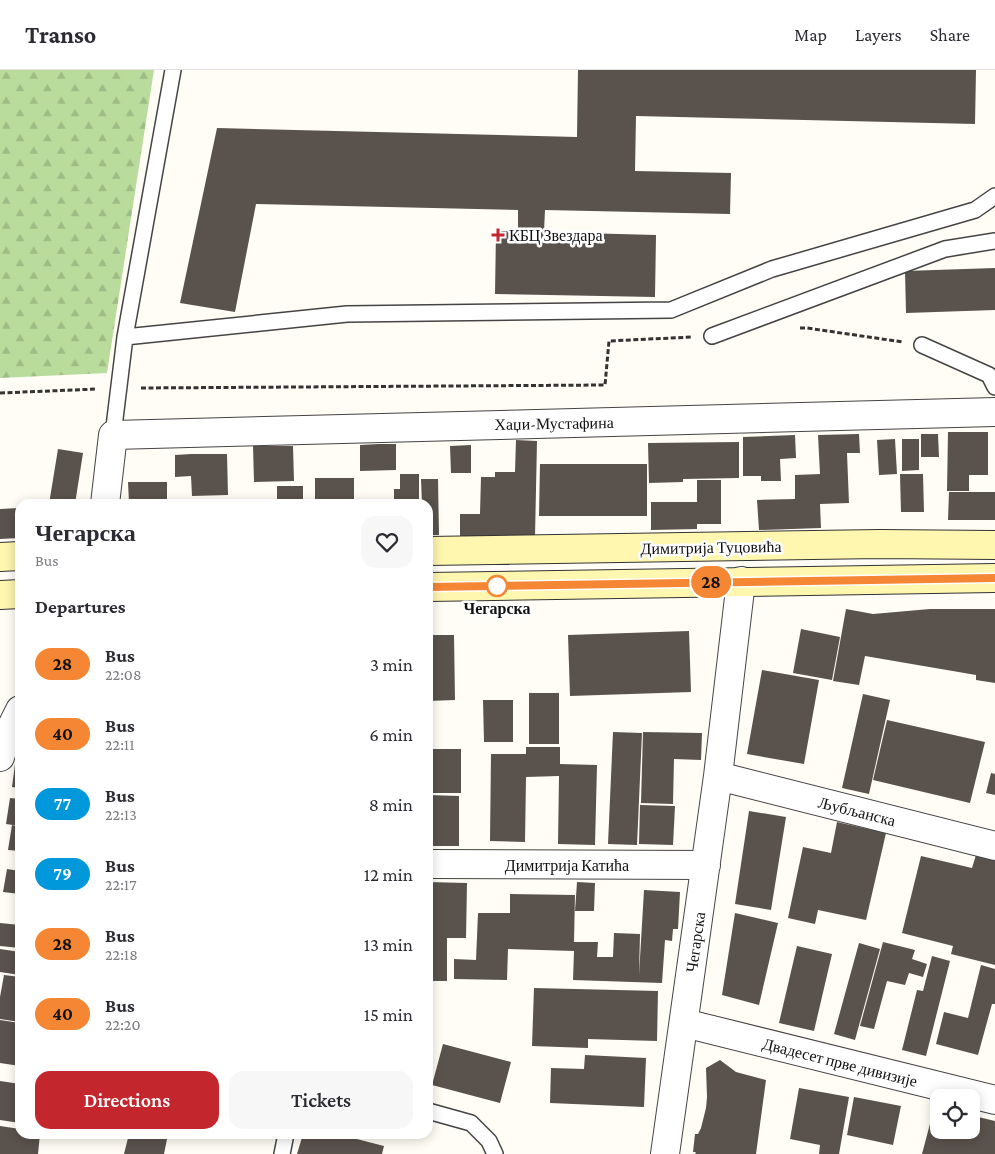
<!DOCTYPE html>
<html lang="en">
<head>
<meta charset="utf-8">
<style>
  body { margin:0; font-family:"Crimson Pro",serif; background:#f7f7f7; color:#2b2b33; height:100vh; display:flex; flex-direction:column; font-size:19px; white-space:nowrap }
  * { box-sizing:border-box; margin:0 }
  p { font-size:16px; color:#7c7c81 }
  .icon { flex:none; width:28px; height:28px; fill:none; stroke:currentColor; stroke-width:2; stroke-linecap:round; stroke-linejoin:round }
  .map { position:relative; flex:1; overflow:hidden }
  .side { position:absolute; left:15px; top:429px; width:418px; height:640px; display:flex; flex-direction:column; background:#fff; border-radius:15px; box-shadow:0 2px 12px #0003 }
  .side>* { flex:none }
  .badge { padding:0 10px; border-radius:16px; font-size:18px; line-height:32px }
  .buttons { position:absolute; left:930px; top:1019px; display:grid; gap:10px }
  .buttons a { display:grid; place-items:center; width:50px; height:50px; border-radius:10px; background:#fff; box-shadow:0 2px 12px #0003; font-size:25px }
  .map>.badge { position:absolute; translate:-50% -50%; box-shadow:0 0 0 2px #fff }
  h2 { padding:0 20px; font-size:19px; line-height:45px }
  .round { display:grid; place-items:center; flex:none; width:52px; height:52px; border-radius:15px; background:#f7f7f7 }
  .head { display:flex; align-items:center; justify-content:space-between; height:85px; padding:0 20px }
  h1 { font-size:24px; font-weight:600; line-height:38px }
  .primary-button { display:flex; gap:10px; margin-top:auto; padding:10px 20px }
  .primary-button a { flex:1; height:58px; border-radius:15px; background:#c4262e; color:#fff; font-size:20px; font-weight:600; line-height:58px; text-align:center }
  .primary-button a+a { background:#f7f7f7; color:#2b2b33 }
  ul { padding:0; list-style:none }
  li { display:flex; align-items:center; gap:15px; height:70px; padding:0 20px }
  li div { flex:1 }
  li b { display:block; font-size:19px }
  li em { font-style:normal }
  li .badge { min-width:55px; font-weight:700; text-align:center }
  header { display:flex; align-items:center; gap:30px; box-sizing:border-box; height:70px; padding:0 25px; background:#fff; border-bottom:1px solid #e1e1e2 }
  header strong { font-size:24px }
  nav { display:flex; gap:28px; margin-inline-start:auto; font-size:18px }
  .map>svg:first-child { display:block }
</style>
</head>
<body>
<header>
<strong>Transo</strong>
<nav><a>Map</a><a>Layers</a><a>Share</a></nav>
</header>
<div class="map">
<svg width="995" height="1084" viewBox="0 0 995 1084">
  <defs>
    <pattern id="forest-firs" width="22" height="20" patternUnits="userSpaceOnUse" patternTransform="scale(1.25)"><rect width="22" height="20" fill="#b9dc9c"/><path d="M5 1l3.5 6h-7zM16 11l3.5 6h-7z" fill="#9ebc85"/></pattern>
  </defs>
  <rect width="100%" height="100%" fill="#fffdf5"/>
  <path fill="url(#forest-firs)" d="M 0,0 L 154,0 L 107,303 L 0,308 Z"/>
  <path fill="#5a524d" d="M 578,0 L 976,0 L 975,54 L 636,46 L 635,101 L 731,103 L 730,144 L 545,140 L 544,162 L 656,165 L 655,227 L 495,224 L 496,161 L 518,161 L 518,140 L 256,134 L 235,242 L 180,233 L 217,58 L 577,67 Z
    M 995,198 L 995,240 L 906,243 L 905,201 Z
    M 948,362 L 988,362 L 988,405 L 969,405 L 969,421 L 947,421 Z
    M 859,364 L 860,383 L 847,383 L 849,433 L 820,434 L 821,458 L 759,460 L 757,430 L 795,429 L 795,405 L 820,404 L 818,365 Z
    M 921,364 L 938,364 L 939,387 L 921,387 Z
    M 795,365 L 796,388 L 780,389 L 781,411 L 761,411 L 761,406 L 743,406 L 743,367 Z
    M 895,369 L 897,404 L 879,405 L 877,370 Z
    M 902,369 L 919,369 L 919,400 L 902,401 Z
    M 516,370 L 537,371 L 535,467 L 460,467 L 460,444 L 480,444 L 481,407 L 495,407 L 495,402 L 515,402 Z
    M 739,372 L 739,408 L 683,409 L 683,412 L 649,413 L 648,373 Z
    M 378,374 L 396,374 L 396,400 L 360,401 L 360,375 Z
    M 471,375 L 471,403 L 451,403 L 450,376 Z
    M 253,376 L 293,376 L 294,411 L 254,412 Z
    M 58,379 L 83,383 L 75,434 L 49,434 Z
    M 191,384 L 227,384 L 228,425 L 192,426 L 191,406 L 175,407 L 175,385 Z
    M 540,394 L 647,394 L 647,446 L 539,446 Z
    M 400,404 L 419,404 L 419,434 L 394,434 L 394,419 L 400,419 Z
    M 900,404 L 923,404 L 924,442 L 901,442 Z
    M 315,408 L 354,408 L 354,431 L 366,431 L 366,434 L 315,434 Z
    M 421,409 L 438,409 L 439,465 L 428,465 L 428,434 L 422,434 Z
    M 697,410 L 721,410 L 721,454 L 697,454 L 697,459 L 651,460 L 651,432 L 697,432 Z
    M 128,412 L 167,412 L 167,432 L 129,433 Z
    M 277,416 L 303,416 L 303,434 L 277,434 Z
    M 949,422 L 995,422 L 995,450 L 948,450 Z
    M 220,430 L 220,434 L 174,434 L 174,431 Z
    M 19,438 L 20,468 L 0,469 L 0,439 Z
    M 846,539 L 873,544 L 930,539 L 995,539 L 995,613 L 976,610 L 976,605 L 865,586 L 859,615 L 833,611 Z
    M 801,559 L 840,567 L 832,610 L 793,603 Z
    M 689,561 L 691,622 L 570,626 L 568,565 Z
    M 428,565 L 454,565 L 455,630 L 428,631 Z
    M 762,600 L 819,610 L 804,694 L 747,684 Z
    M 529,623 L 559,623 L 559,674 L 529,674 Z
    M 863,624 L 890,630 L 869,724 L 842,718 Z
    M 483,630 L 513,630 L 513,672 L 484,672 Z
    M 887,650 L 985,672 L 970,733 L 873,710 Z
    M 613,662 L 642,663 L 637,775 L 608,774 Z
    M 643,662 L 702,663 L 701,690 L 674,689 L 673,734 L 641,733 Z
    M 526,677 L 560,677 L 560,694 L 597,695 L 595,775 L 558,774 L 559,706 L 526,707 L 525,772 L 490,771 L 491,684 L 526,684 Z
    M 17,679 L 20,679 L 20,718 L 12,717 Z
    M 428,679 L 461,679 L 461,723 L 428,723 Z
    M 991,703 L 995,704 L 995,725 L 986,723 Z
    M 428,725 L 459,726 L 459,776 L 428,776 Z
    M 10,728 L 20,729 L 20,756 L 6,754 Z
    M 640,735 L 675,736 L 673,775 L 639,774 Z
    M 749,741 L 786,747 L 771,840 L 735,834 Z
    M 837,752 L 886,763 L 866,850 L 818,840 L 815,854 L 788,848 L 803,777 L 831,783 Z
    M 12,755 L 20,757 L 20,781 L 8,780 Z
    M 976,785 L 995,790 L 995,895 L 951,884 L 953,876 L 902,863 L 921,786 L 972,798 Z
    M 7,799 L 20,801 L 20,824 L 3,822 Z
    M 428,812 L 467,813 L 466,868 L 447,868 L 447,911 L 428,911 Z
    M 577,812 L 595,813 L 594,841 L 575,841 Z
    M 644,820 L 680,822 L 678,859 L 673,859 L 672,871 L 665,870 L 662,913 L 573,910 L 574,881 L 508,879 L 507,910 L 454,909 L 454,889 L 476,890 L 478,843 L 510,843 L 510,824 L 575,825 L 574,872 L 598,872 L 597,887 L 613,887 L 614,863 L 640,864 L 639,905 Z
    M 735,843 L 778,853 L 759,935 L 722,925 Z
    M 0,853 L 20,855 L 20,878 L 0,876 Z
    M 883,872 L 915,880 L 912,889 L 927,894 L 923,907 L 909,903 L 905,915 L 887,911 L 874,959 L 860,956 Z
    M 859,873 L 880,879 L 855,970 L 834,964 Z
    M 797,876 L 832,884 L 814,961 L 779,953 Z
    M 0,879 L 20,882 L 20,905 L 0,902 Z
    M 932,886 L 950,891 L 926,986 L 902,980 L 917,920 L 923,921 Z
    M 981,895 L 995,899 L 995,934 L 992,934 L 978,985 L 936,974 L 944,942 L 968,948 Z
    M 4,905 L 20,907 L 20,952 L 0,949 L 0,927 Z
    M 534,918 L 658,921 L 657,971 L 588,969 L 588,978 L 532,976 Z
    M 0,950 L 20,953 L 20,996 L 0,993 Z
    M 428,967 L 433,968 L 428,987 Z
    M 443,974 L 511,992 L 500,1033 L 432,1015 Z
    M 585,985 L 646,988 L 644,1037 L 550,1033 L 551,998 L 584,999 Z
    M 720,990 L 736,1002 L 766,1010 L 756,1084 L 695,1084 L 696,1082 L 693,1082 L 695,1064 L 698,1064 L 701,1058 L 706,1038 L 707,1027 L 706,998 Z
    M 0,1011 L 20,1014 L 20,1053 L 0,1050 Z
    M 799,1018 L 849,1027 L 839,1084 L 819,1084 L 820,1075 L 790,1069 Z
    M 854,1027 L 901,1036 L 893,1075 L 847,1065 Z
    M 974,1046 L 995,1051 L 995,1084 L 922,1084 L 931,1050 L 939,1052 L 939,1060 L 971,1060 Z
    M 0,1056 L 20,1059 L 20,1064 L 40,1064 L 38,1084 L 0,1084 Z
    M 129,1064 L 168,1064 L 164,1084 L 124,1084 Z
    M 303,1064 L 346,1064 L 345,1066 L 384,1076 L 382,1084 L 297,1084 Z"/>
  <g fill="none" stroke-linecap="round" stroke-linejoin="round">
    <g stroke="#444" stroke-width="18">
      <path id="service" d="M 712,266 L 945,179 L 995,171
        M 125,267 L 347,244 L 671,240 L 772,199 L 975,140 L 995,126
        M 922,275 L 989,305 L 995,317
        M 113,365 L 125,267 L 173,0
        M 428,1041 L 471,1053 L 489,1071 L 495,1084
        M 282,1084 L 286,1064"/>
    </g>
    <g stroke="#444" stroke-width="30">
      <path id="minor" d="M 105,434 L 113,365 L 995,342
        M 0,687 L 6,668 L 20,640
        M 718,706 L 995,776
        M 428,794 L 706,795
        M 684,953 L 995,1030
        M 665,1084 L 718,706 L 741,511"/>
    </g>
    <g stroke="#333" stroke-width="30">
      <path id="secondary" d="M 428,481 L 880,474 L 995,475
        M 0,487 L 20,486
        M 428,517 L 995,508
        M 0,525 L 20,524"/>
    </g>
    <path stroke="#333" stroke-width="3" stroke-dasharray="5 2.5" stroke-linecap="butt" d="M 800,258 L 807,258 L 903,272
      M 141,318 L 605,315 L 609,271 L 692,267
      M 0,323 L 97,319"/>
    <use href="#service" stroke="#fff" stroke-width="15"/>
    <use href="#minor" stroke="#fff" stroke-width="28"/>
    <use href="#secondary" stroke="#fff6b0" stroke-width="28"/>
  </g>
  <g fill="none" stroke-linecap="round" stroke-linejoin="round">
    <g stroke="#fff" stroke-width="11">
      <path id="line" d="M 428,517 L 995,508"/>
    </g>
    <use href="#line" stroke="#f58634" stroke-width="8"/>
  </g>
  <path fill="#c4262e" stroke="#fff" stroke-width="2" d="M495.5 157.5h5v5h5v5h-5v5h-5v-5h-5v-5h5z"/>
  <circle fill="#fff" stroke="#f58634" stroke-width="2.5" cx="497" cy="516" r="10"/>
  <g text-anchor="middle" stroke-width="5" stroke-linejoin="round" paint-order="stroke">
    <g font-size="16" fill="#111" stroke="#fff" text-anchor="start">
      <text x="509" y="171">КБЦ Звездара</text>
    </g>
    <g font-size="16" fill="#111" stroke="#fff">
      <text transform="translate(554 353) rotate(-1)" y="6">Хаџи-Мустафина</text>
      <text transform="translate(711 477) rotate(-1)" y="6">Димитрија Туцовића</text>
      <text transform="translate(857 741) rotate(14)" y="6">Љубљанска</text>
      <text x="567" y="801">Димитрија Катића</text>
      <text transform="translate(695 872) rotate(-82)" y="6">Чегарска</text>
      <text transform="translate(840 992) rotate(14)" y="6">Двадесет прве дивизије</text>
    </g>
    <g font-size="16" font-weight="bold" fill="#111" stroke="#fff">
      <text x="497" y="544">Чегарска</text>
    </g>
  </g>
</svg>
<div class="buttons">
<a><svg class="icon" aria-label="locate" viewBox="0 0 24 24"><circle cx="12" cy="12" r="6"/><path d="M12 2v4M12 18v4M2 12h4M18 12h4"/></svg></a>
</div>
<b class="badge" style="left:711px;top:512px;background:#f58634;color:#111">28</b>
<section class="side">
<div class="head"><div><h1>Чегарска</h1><p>Bus</p></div><a class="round"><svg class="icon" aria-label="heart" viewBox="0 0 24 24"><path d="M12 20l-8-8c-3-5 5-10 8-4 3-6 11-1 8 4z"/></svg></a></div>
<h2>Departures</h2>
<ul>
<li><span class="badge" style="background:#f58634;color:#111">28</span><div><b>Bus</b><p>22:08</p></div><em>3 min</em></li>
<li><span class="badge" style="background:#f58634;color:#111">40</span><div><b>Bus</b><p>22:11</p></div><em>6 min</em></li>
<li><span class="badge" style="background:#0098da;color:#fff">77</span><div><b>Bus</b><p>22:13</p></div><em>8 min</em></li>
<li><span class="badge" style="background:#0098da;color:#fff">79</span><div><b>Bus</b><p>22:17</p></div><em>12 min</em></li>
<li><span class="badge" style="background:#f58634;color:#111">28</span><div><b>Bus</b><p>22:18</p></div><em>13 min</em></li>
<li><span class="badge" style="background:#f58634;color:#111">40</span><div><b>Bus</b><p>22:20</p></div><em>15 min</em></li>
</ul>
<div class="primary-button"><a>Directions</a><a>Tickets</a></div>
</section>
</div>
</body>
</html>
